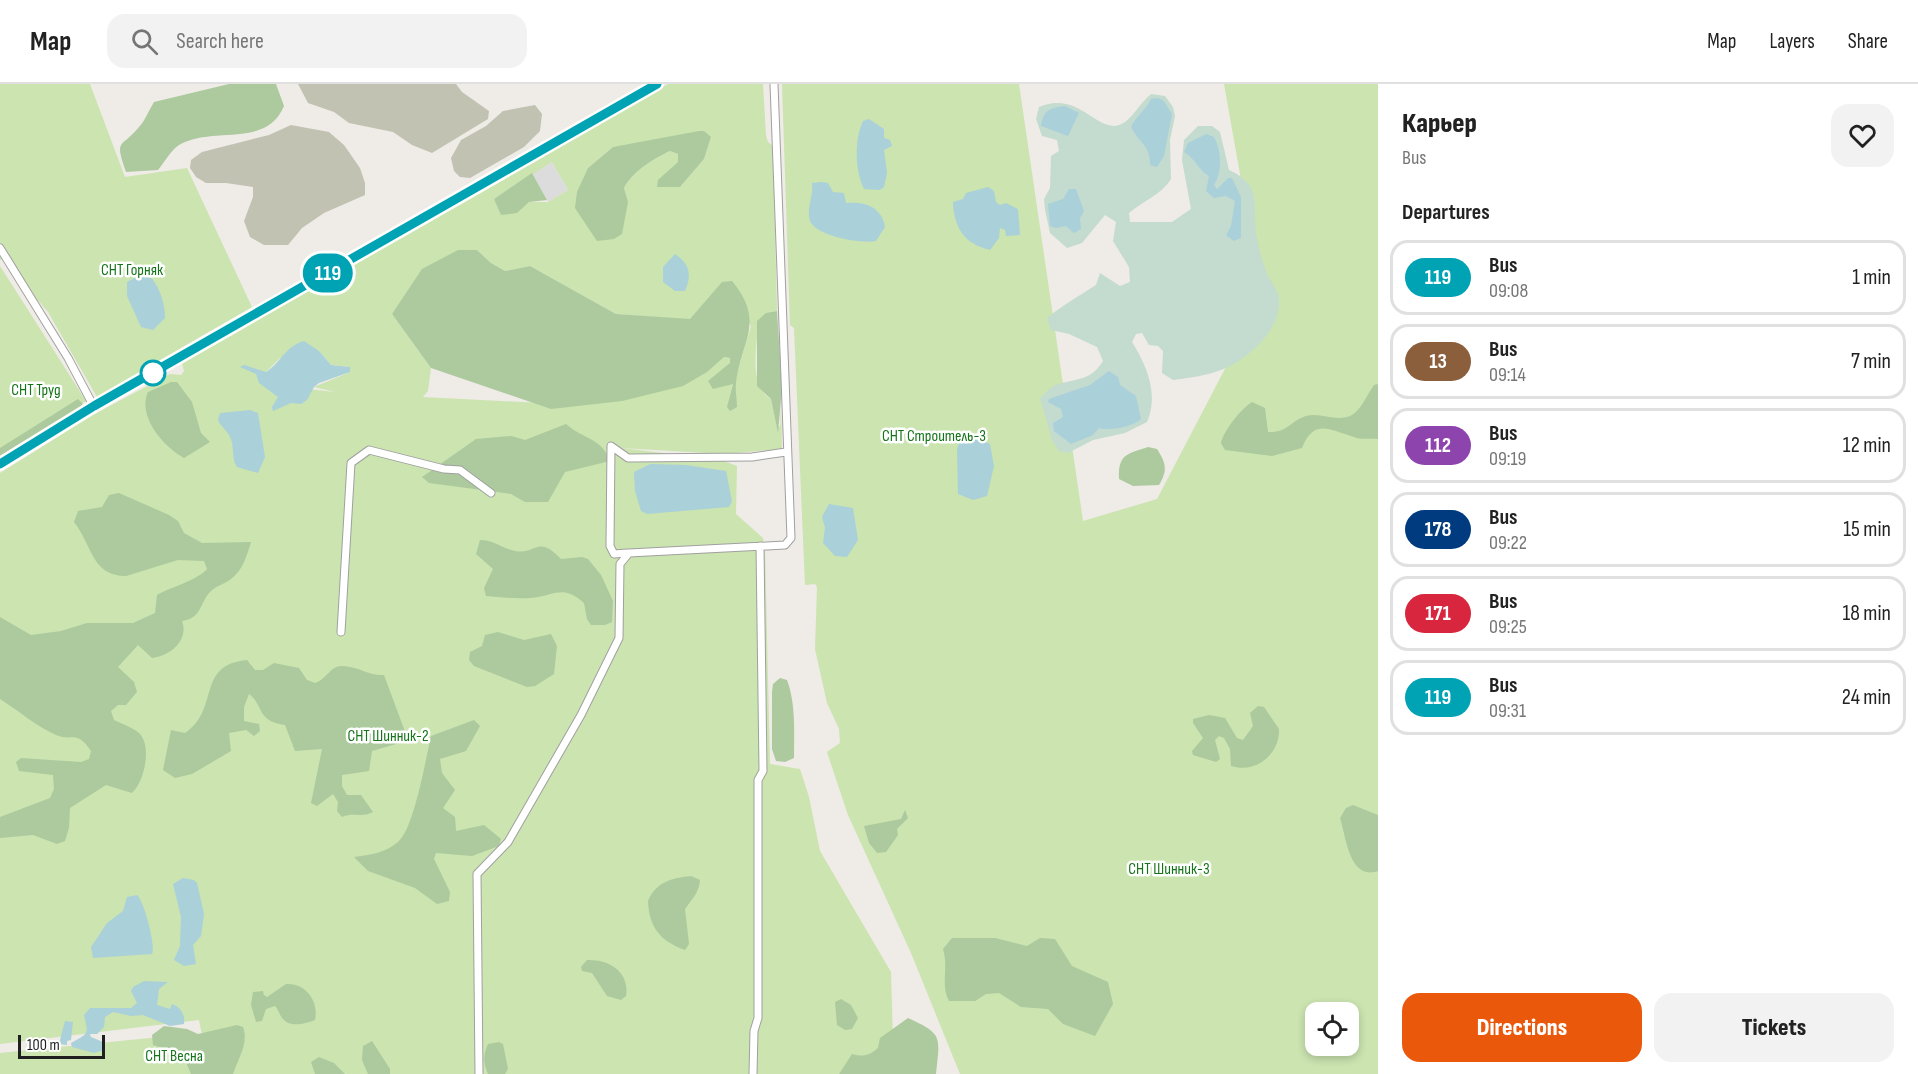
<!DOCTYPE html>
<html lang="en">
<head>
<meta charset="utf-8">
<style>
  body { margin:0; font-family:"Sofia Sans Condensed",sans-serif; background:#f2f2f2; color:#222; height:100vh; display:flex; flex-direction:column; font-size:22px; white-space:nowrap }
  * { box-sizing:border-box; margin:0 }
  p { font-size:20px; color:#767676 }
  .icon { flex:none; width:33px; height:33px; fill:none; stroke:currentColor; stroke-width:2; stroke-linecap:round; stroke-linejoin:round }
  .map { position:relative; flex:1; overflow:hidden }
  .sheet { display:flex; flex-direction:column; background:#fff; width:540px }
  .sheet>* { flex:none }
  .badge { padding:0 12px; border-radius:20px; font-size:21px; line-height:39px }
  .tools { position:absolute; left:1305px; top:918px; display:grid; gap:12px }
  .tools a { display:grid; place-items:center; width:54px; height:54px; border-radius:12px; background:#fff; box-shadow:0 3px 9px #0003; font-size:30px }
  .scale { position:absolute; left:18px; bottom:15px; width:87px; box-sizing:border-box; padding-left:6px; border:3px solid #1f1f1f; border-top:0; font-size:16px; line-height:21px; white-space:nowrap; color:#1f1f1f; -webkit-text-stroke:4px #fff; paint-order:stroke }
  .map>.badge { position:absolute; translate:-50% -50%; box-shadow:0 0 0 3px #fff }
  h2 { padding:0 24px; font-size:22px; line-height:54px }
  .round { display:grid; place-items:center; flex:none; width:63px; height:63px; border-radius:18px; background:#f2f2f2 }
  .summary { display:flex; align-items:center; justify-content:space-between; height:102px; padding:0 24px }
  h1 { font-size:28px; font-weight:800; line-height:45px }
  .button { display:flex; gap:12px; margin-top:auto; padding:12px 24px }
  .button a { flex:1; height:69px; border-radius:18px; background:#ea580c; color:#fff; font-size:24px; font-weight:800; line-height:69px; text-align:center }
  .button a+a { background:#f2f2f2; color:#222 }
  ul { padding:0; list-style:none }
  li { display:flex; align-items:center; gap:18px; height:75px; margin:0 12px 9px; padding:0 12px; border:3px solid #e0e0e0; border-radius:18px }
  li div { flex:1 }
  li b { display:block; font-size:22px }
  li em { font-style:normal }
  li .badge { min-width:66px; font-weight:700; text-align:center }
  header { display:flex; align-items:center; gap:36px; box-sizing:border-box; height:84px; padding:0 30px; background:#fff; border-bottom:2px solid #e0e0e0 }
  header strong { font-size:28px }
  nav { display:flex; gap:33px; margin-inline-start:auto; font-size:21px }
  .search { width:420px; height:54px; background:#f2f2f2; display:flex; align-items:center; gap:15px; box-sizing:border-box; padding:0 21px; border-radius:18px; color:#767676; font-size:22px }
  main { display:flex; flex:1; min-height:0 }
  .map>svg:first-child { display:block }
</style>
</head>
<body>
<header>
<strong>Map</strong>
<div class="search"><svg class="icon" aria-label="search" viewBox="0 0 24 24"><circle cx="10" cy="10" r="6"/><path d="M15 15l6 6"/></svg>Search here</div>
<nav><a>Map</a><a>Layers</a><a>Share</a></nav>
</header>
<main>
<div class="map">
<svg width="1378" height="990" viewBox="0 0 1378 990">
  <rect width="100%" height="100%" fill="#efebe6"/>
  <path fill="#dddcdc" d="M 552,78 L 568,106 L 548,118 L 532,89 Z"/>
  <path fill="#c2c2b2" d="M 298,0 L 456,0 L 462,8 L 489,27 L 488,35 L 432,69 L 412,61 L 393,48 L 349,39 L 334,28 L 308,19 Z
    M 535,21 L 542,30 L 540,47 L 524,63 L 470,94 L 460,93 L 454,87 L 451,74 L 461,56 L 486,42 L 503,27 Z
    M 291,41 L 329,48 L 344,61 L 360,84 L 365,99 L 365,111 L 324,129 L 302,144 L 288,161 L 264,161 L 250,153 L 244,137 L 253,113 L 253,103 L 226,99 L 206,99 L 196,93 L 190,84 L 191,76 L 202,68 L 269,51 Z"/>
  <path fill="#cbe4b0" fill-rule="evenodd" d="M 0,0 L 90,0 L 125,93 L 187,84 L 252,223 L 97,313 L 48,228 L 2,175 L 0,176 Z
    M 668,0 L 763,0 L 766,52 L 768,58 L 773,62 L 777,227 L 771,228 L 758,237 C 758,261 747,301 771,315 L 777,343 L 780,342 L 781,322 L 782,365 L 724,370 L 621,364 L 721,376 L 737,382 L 736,430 L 763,454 L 765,466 L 770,680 L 800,685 L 809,713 L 820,767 L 891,888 L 894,990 L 210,990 L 199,936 L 0,960 L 0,389 L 91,332 L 170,290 L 181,291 L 184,287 L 182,279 L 192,273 ZM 711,53 L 704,75 L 680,103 L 678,70 L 670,67 C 653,75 633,87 624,104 L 628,118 L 588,84 L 613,63 ZM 552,78 L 568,106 L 548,118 L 529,118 L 502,131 L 494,115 ZM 477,166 L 491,179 L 505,187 L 530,182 L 616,230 L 690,236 L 722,199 L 751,242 L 727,323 L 733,300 L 730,274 L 723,273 L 560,320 L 423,313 L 428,307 L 431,284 L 392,230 ZM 319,267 L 331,281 L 350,283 L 350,288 L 314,303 L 335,308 L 261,300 L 254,287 L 266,288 L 280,274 Z
    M 782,0 L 1019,0 L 1083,437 L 1157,415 L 1262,214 L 1224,0 L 1378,0 L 1378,990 L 960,990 L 911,869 L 848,731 L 827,668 L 840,659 L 839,645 L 827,619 L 815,565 L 817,503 L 815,500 L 805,501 L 794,244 L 790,241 ZM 1316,928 L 1348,928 L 1348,962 L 1316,962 Z
    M 0,182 L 86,317 L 0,371 Z
    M 190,950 L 198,990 L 0,990 L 0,969 Z"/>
  <path fill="#acca9e" d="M 229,0 L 276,0 L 284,22 C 266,65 213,41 179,61 C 171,66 164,79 158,86 L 126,88 C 114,54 121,65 139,43 C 145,37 149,26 154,18 Z
    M 699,47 L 704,47 L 711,53 L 704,75 L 680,103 L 657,103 L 658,96 L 678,78 L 678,70 L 670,67 C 653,75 633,87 624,104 L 628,118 L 622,150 L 614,155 L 597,157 L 575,124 L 577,108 L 588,84 L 613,63 Z
    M 532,89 L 547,116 L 529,118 L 517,129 L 501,131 L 494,115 Z
    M 458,166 L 477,166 L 491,179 L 505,187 L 530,182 L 616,230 L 690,235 L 722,198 L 732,197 C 766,238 741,257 736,299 C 735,307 737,315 737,323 L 730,327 L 727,323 L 733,300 L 713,305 L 708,297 L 730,279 L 730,274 L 724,273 L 707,288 L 683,302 L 622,317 L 551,325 L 431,284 L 392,230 L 422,185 Z
    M 777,227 L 782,304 L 778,349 L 771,315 L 757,302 L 757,237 L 766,229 Z
    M 171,298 L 177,298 L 192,318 L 201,349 L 210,358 L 184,374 C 164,363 137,333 148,308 Z
    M 1378,300 L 1378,355 C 1370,354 1361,356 1354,353 C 1329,346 1314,334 1302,364 L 1272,372 L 1225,366 L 1221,359 C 1224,346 1241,325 1252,318 L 1265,324 L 1268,348 C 1288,349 1290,337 1306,332 C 1322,328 1337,339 1352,331 C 1361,326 1368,309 1374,301 Z
    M 78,315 L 83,320 L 64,337 L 0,376 L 0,364 Z
    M 566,340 C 584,356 601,353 610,377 L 565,388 L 548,418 L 525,418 L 511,410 L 429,399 L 422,393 L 476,355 L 511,352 L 525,356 Z
    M 1148,363 L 1157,365 C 1166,379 1168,386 1159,401 L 1133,402 L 1119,395 C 1118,370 1127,370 1148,363 Z
    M 119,409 L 169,431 L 178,437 L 184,449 L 202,459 L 251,458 C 247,471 243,486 231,495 C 225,500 215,502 210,508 C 199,520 202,534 182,537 C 189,556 171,572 152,574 L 138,561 L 118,583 L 134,598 L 137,608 L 126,621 L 118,621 L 111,627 L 114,636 C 122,640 134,644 140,650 C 152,664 144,698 132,709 L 106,701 L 70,724 L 69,744 L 65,757 L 57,760 L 33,751 L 0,754 L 0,733 L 50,714 L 54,705 L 53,691 L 19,687 L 16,678 L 21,674 L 81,678 L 89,675 L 91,667 C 76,645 73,658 56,651 C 37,643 18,626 0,615 L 0,533 L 31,551 L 61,547 L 87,539 L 133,539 L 155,529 L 157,511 C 171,503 198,496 207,485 L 204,477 L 178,476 L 126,492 C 91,492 92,460 74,438 L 78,427 L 102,423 L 109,411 Z
    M 480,456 C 494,456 501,464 515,467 C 537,471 537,450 561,475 L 582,473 L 588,475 L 601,491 L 613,517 L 612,538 L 605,541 L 591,541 L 587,535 L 584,519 C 562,499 552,513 530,514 C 515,515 500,513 486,512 L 484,504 L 493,485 L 476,470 Z
    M 498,548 L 524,556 L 551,550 L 557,562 L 554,590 L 535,602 L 527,603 L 474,582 L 469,576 L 470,568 L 482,562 L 485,551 Z
    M 247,576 L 255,586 L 263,586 L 274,579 L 299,584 L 307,596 L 315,599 C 326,596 330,582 342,582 C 357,582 369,592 384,591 L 407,653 L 403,658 L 372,667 L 369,687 L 342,691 L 342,702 L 347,711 L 361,711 L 373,728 C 362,734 353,728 342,733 L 337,727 L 338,718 L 333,710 L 317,722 L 311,719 L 322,665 L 295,667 L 285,641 C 256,637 264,621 249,610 L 244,623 L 244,637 L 259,640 L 260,647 L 254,652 L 246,646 L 229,649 L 231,667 L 192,690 L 175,694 L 163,686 L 171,646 L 185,649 C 221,625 195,581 247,576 Z
    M 780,594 L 787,596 C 796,620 794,648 794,674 L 785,678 L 776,677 L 772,665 L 772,608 L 773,600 Z
    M 1258,622 L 1264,623 L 1279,645 C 1280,670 1256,690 1231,682 L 1230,665 L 1224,654 L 1219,652 L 1215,656 L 1220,675 L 1216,678 L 1193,671 L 1192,667 L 1203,654 L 1193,639 L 1193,635 L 1209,631 L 1225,634 L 1237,654 L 1243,656 L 1253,642 L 1250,629 Z
    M 474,636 L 480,642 L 466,667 L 440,675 L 442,689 L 455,706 L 443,724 L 455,733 L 456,747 L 484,741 L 501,755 L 499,762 L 472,772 L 436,769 L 434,775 L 450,808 L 449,817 L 437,820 L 415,804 L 368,787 L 354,773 C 370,771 385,769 398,758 C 414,745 426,674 431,652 Z
    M 1353,721 L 1378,731 L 1378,787 C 1349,797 1346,752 1340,734 L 1346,724 Z
    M 905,726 L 908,734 L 897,745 L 898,751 L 886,768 L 877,769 L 869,759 L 864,742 L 901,735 Z
    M 691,792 L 700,796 C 699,809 692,815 685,825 L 689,860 L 685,866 C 660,857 649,843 648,817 C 656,798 672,794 691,792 Z
    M 952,854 L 995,854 L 1027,862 L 1040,854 L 1055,855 L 1072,882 L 1108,898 L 1113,920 L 1095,952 L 1063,940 L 1048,925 L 1021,923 L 999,909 L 986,910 L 975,917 L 949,917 C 940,900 949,884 943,865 Z
    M 587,876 C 609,875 630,888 626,912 L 621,916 L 607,912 L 592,889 L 582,887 L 581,883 Z
    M 286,900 C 306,899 319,917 315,936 C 307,939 291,944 284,936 C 280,933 279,926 275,922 L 266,925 L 262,937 L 256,938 L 251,921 L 253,908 L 263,907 L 264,911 L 267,913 Z
    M 841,915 L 851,921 L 858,934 L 852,945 L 845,946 L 837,941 L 835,918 Z
    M 908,934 C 943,950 940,952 936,990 L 839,990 L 852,970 C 863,973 869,972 878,964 L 880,954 Z
    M 237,941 L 243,943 C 249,959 238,975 233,990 L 191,990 L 183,971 L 153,961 L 152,951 L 164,942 L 187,945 L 198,950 Z
    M 372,957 L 390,985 L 390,990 L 368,990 L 362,976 L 363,962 Z
    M 499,958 L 503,960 L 508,985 L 505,990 L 488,990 C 483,979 483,971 488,960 Z
    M 319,973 L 334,979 L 345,990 L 315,990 L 311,978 Z"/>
  <path fill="#c4dbd0" d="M 1151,10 L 1165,12 L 1173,23 L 1175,32 L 1170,56 L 1171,95 C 1162,110 1143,117 1129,129 L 1130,138 L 1172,138 L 1191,125 L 1182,76 L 1184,56 L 1198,42 L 1212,42 L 1220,48 L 1229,86 C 1265,102 1251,125 1257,155 C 1259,166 1263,179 1267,190 C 1271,198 1278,206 1279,215 C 1282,246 1245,278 1218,287 C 1204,292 1188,294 1173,296 L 1162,289 L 1163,267 L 1158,262 L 1149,261 L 1142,249 L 1136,250 L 1132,258 C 1147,282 1159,311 1147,338 L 1125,349 L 1093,356 L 1068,369 L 1059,367 L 1052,356 L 1040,314 C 1045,310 1050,303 1056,301 C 1076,294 1090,298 1103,277 L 1097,263 L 1069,250 L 1051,246 L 1047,234 C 1063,221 1079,212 1096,201 L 1100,189 L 1120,202 L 1130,198 L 1129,183 L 1113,157 L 1116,138 L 1105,131 L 1082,159 L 1067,164 L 1050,149 L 1045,126 L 1044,115 L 1050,104 L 1051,72 L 1059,67 L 1057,56 L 1042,52 L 1036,35 L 1039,23 C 1082,5 1099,56 1125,38 C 1135,30 1141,18 1151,10 Z"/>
  <path fill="#aad0d9" d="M 1158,14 L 1164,17 L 1172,30 L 1164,72 L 1157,83 L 1150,81 C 1151,62 1139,59 1131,43 C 1136,32 1145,27 1151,15 Z
    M 1065,22 L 1079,29 L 1068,52 L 1041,42 C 1043,26 1050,24 1065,22 Z
    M 869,35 L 884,45 L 884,54 L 890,56 L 892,62 L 884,66 L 887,89 L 884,103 L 880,106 L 864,105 C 855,87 854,56 863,37 Z
    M 1206,50 L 1214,53 C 1222,67 1222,88 1214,101 L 1217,105 L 1228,94 L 1232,94 L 1241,113 L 1241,154 L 1234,157 L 1226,151 L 1231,142 L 1235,117 L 1226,112 L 1214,114 L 1206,107 L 1209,92 C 1198,86 1196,75 1184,68 L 1188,59 Z
    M 821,98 L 828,99 L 833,108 L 844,109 L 846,119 C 865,117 882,123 885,143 L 876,157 C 861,160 816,152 810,137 C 806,124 814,112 812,99 Z
    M 988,103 L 994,107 L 996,118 L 1000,121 L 1006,119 L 1018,125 L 1020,151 L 1006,152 L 1005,146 L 1000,144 L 999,154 L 990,166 C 965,160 955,145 953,121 L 953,118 L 963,115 L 966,109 Z
    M 1069,105 L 1076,105 L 1084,127 L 1080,134 L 1081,145 L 1074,149 L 1066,142 L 1056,144 L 1050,142 L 1048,120 L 1063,115 Z
    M 675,170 C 690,180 692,191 685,207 L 675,207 L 663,198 L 663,183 Z
    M 144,189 C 157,193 166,221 165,234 L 153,246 L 141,243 L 127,212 L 127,198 Z
    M 304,257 L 319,267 L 331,281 L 350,283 L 350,288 L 319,299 L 314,303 L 307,316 L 301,320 L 291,319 L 273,327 L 272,323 L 278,313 L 259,299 L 256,290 L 240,283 L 244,281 L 266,288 C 281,279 285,262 304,257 Z
    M 1109,287 L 1118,293 L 1120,301 L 1136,312 L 1141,335 C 1132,343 1111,347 1099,344 L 1093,351 L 1071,360 L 1054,347 L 1053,339 L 1063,333 L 1061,325 L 1048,318 L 1049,315 L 1090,301 Z
    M 250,326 L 258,329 L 265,373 L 258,389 L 237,383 C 231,375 235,363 230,353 C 227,346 221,343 218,336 L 220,329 Z
    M 979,355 L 990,360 L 994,382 L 987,412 L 973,416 L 958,410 L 957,366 L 959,359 Z
    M 650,380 L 686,381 L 726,387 L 732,417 L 729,423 L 647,430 L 641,427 L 635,407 L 634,388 Z
    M 829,420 L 853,424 L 858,456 L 847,473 L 835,472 L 823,459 L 825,444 L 822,433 Z
    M 183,794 L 194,796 L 197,799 L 204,830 L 201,852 L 193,861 L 196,880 L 184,882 L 174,876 L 180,862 L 181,833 L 173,800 Z
    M 137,811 C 144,817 156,862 152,870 L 93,874 L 91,863 L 107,839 L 123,827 L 127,813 Z
    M 144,897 L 168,898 L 159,905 L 157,921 L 170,925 L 172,920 C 182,924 185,931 184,940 L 170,942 L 143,931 L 131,932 L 113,928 L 105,933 L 104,943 L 97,950 L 90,950 L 91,953 L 103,958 L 104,966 L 94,969 L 72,963 L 71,959 C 90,949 88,950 84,931 L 90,924 L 131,924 L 137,919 L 131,907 L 133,903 Z
    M 65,937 L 73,938 L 71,956 L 67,957 L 67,961 L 59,960 Z"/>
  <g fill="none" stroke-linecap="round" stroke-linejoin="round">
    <g stroke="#a0a0a0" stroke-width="9">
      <path id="minor" d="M 0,164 L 68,274 L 94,323
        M 627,469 L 614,470 L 610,462 L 611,362 L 628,374 L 752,373 L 786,368
        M 341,548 L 351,379 L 369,366 L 444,385 L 460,386 L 491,409
        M 479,990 L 477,790 L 508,758 L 581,631 L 619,554 L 620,480 L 629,469 L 785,461 L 791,454 L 774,0
        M 753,990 L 754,947 L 758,934 L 758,696 L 763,687 L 760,462"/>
    </g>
    <g stroke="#a0a0a0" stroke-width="10">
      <path id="tertiary" d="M 0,380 L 94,323 L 657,0"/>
    </g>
    <use href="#minor" stroke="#fff" stroke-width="7"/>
    <use href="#tertiary" stroke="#fff" stroke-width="8"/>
  </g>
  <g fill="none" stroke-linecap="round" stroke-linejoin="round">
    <g stroke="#fff" stroke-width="14">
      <path id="line" d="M 0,380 L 94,322 L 657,0"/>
    </g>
    <use href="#line" stroke="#00a3b4" stroke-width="9"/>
  </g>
  <circle fill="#fff" stroke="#00a3b4" stroke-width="3" cx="153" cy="289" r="12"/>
  <g text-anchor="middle" stroke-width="5" stroke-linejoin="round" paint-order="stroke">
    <g font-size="16" fill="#157419" stroke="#fff">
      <text x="132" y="191">СНТ Горняк</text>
      <text x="36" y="311">СНТ Труд</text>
      <text x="934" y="357">СНТ Строитель-3</text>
      <text x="388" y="657">СНТ Шинник-2</text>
      <text x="1169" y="790">СНТ Шинник-3</text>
      <text x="174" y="977">СНТ Весна</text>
    </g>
  </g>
</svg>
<div class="tools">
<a><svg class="icon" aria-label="locate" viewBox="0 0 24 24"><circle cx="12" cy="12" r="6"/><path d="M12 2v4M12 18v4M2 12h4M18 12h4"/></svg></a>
</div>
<div class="scale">100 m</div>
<b class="badge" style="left:328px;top:189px;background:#00a3b4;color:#fff">119</b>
</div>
<section class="sheet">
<div class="summary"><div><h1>Карьер</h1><p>Bus</p></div><a class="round"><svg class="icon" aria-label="heart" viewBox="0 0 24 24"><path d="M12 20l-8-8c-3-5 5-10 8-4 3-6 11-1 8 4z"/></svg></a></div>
<h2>Departures</h2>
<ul>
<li><span class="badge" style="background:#00a3b4;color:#fff">119</span><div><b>Bus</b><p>09:08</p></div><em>1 min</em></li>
<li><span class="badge" style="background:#8b5e3c;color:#fff">13</span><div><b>Bus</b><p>09:14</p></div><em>7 min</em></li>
<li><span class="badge" style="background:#8e44ad;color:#fff">112</span><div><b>Bus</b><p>09:19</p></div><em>12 min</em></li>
<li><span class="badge" style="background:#003b80;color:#fff">178</span><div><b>Bus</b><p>09:22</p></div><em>15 min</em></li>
<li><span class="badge" style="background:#d7263d;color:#fff">171</span><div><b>Bus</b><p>09:25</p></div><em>18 min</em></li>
<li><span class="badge" style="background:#00a3b4;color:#fff">119</span><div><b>Bus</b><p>09:31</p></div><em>24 min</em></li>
</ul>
<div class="button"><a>Directions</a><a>Tickets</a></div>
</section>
</main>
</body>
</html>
